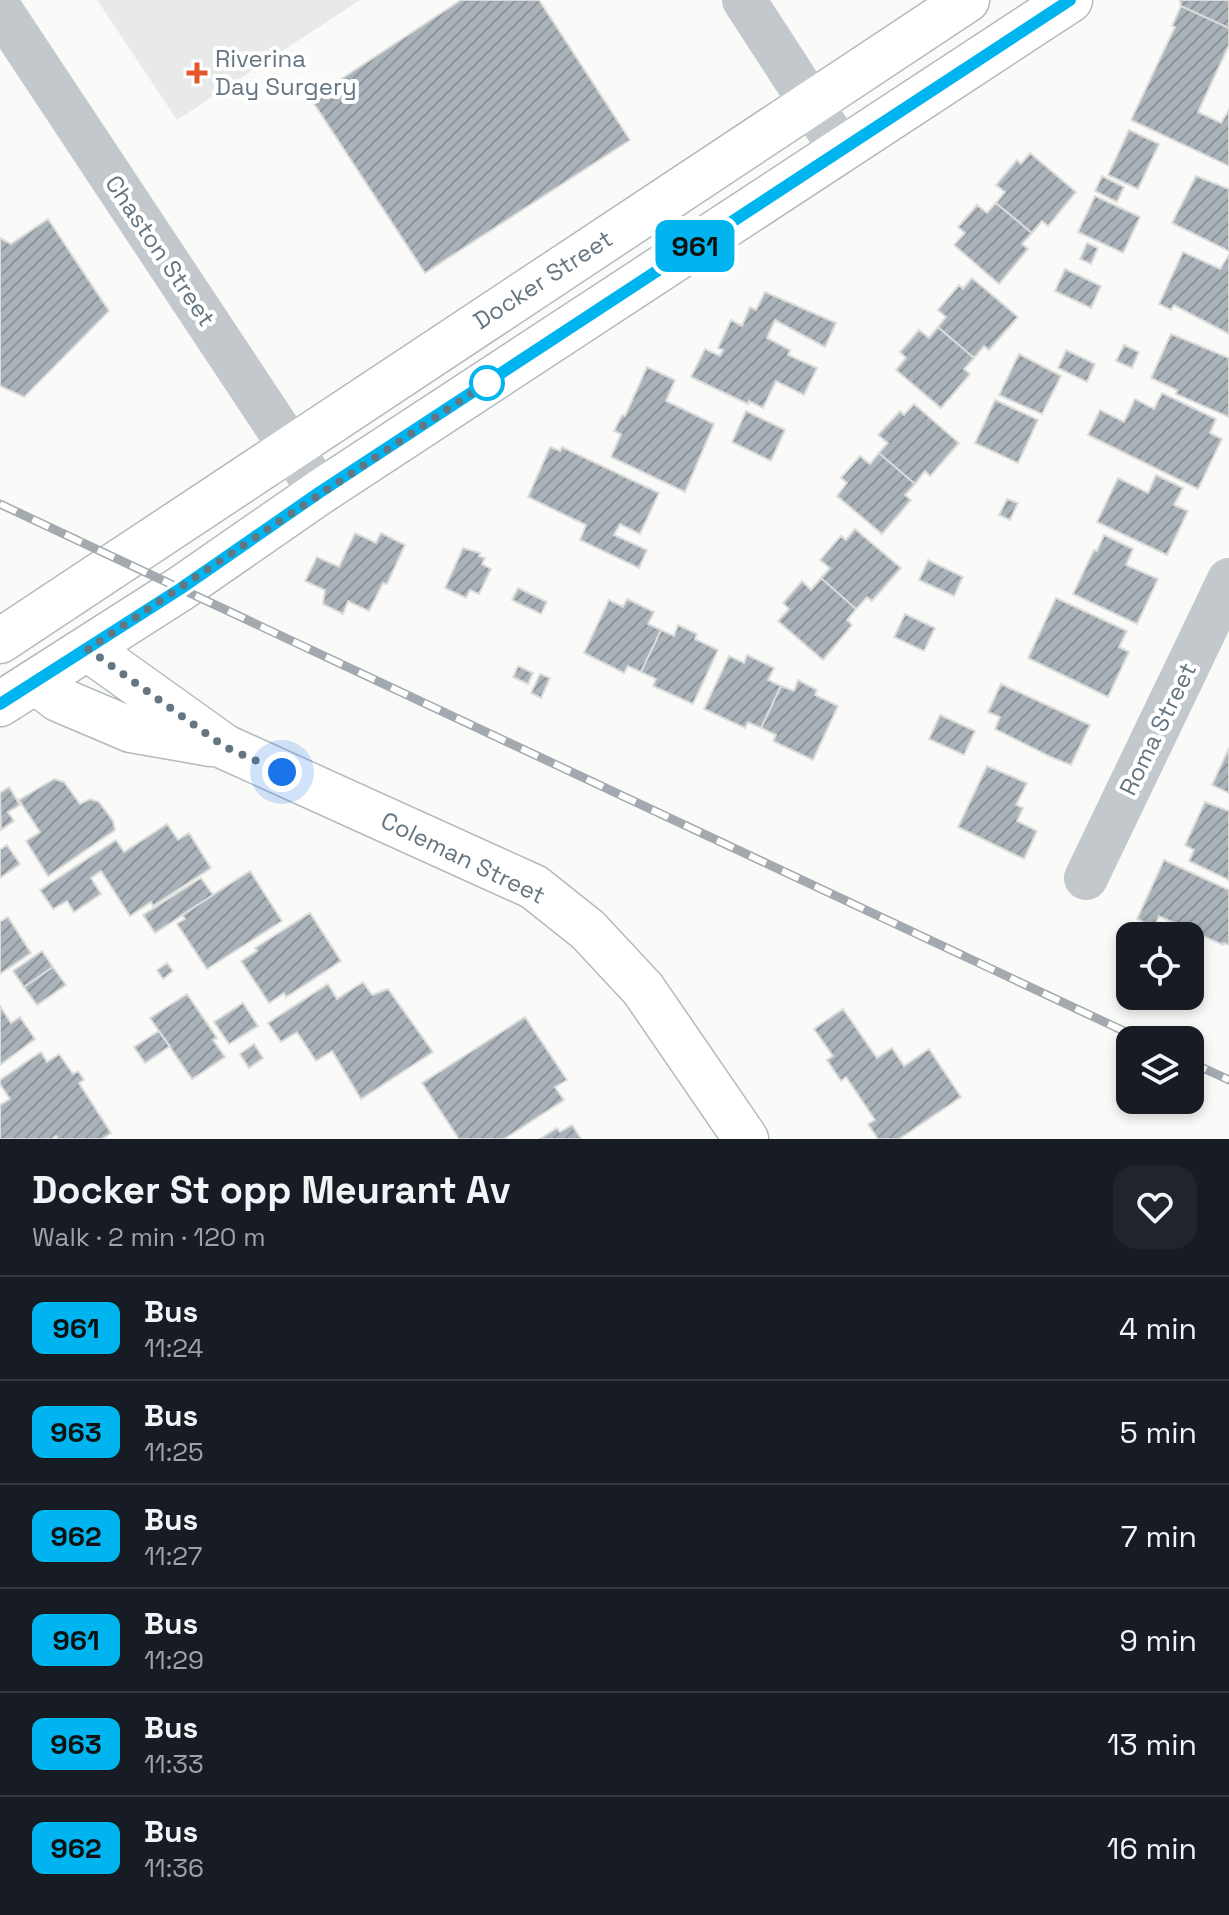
<!DOCTYPE html>
<html lang="en">
<head>
<meta charset="utf-8">
<style>
  body { margin:0; font-family:"Space Grotesk",sans-serif; background:#20242c; color:#f1f3f6; height:100vh; display:flex; flex-direction:column; font-size:30px; white-space:nowrap }
  * { box-sizing:border-box; margin:0 }
  p { font-size:26px; color:#9ea1a6 }
  .icon { flex:none; width:44px; height:44px; fill:none; stroke:currentColor; stroke-width:2; stroke-linecap:round; stroke-linejoin:round }
  .map { position:relative; height:1139px; overflow:hidden }
  .side { display:flex; flex-direction:column; background:#171b24; flex:1 }
  .side>* { flex:none }
  .badge { padding:0 16px; border-radius:12px; font-size:28px; line-height:52px }
  .tools { position:absolute; left:1116px; top:922px; display:grid; gap:16px }
  .tools a { display:grid; place-items:center; width:88px; height:88px; border-radius:16px; background:#171b24; box-shadow:0 4px 12px #0003; font-size:40px }
  .you { position:absolute; width:40px; height:40px; margin:-20px; border:6px solid #fff; border-radius:50%; background:#1a73e8; box-shadow:0 0 0 12px #1a73e833 }
  .map>.badge { position:absolute; translate:-50% -50%; box-shadow:0 0 0 4px #fff }
  .round { display:grid; place-items:center; flex:none; width:84px; height:84px; border-radius:24px; background:#20242c }
  .headline { display:flex; align-items:center; justify-content:space-between; height:136px; padding:0 32px }
  h1 { font-size:38px; font-weight:800; line-height:60px }
  ul { padding:0; list-style:none }
  li { display:flex; align-items:center; gap:24px; height:104px; padding:0 32px; border-top:2px solid #363941 }
  li div { flex:1 }
  li b { display:block; font-size:30px }
  li em { font-style:normal }
  li .badge { min-width:88px; font-weight:700; text-align:center }
  .map>svg:first-child { display:block }
</style>
</head>
<body>
<div class="map">
<svg width="1229" height="1139" viewBox="0 0 1229 1139">
  <defs>
    <pattern id="building-hatch" width="6" height="6" patternUnits="userSpaceOnUse" patternTransform="scale(2)"><rect width="6" height="6" fill="#aab3b9"/><path d="M-1 1l2-2M0 6l6-6M5 7l2-2" fill="none" stroke="#8e969c"/></pattern>
  </defs>
  <rect width="100%" height="100%" fill="#fafaf8"/>
  <path fill="#e8e9e9" d="M 97,0 L 360,0 L 177,120 Z"/>
  <path fill="url(#building-hatch)" stroke="#dcdcda" stroke-width="2" d="M 461,0 L 539,0 L 630,140 L 425,273 L 311,99 Z
    M 1180,0 L 1229,0 L 1229,28 L 1181,6 Z
    M 1181,6 L 1229,28 L 1229,45 L 1198,112 L 1221,123 L 1229,110 L 1229,166 L 1131,120 L 1175,27 L 1172,26 Z
    M 1129,130 L 1159,144 L 1138,189 L 1108,175 Z
    M 1030,153 L 1076,192 L 1048,226 L 1042,221 L 1032,233 L 996,203 L 1005,192 L 996,185 L 1017,160 L 1021,164 Z
    M 1102,176 L 1124,187 L 1117,202 L 1095,191 Z
    M 1196,176 L 1229,189 L 1229,251 L 1172,223 Z
    M 1095,196 L 1140,217 L 1123,253 L 1078,232 Z
    M 996,203 L 1032,233 L 1022,244 L 1028,249 L 999,284 L 954,245 L 965,233 L 958,227 L 977,205 L 987,213 Z
    M 48,219 L 109,311 L 24,397 L 0,386 L 0,238 L 11,244 Z
    M 1087,243 L 1098,248 L 1091,264 L 1080,259 Z
    M 1183,252 L 1220,269 L 1229,255 L 1229,334 L 1174,305 L 1171,310 L 1159,304 Z
    M 1065,269 L 1101,286 L 1091,308 L 1055,291 Z
    M 972,278 L 1018,317 L 989,350 L 984,346 L 974,358 L 938,327 L 946,317 L 938,310 L 959,285 L 963,289 Z
    M 765,292 L 836,323 L 825,347 L 775,320 L 767,338 L 790,350 L 788,355 L 817,368 L 804,395 L 776,381 L 763,408 L 749,401 L 748,404 L 691,377 L 705,349 L 720,356 L 723,350 L 718,348 L 731,320 L 742,326 L 750,307 L 756,310 Z
    M 938,327 L 974,358 L 964,369 L 970,374 L 941,408 L 896,370 L 906,358 L 900,352 L 919,330 L 929,338 Z
    M 1171,334 L 1229,358 L 1229,417 L 1176,394 L 1177,390 L 1151,378 Z
    M 1124,345 L 1139,352 L 1132,368 L 1116,361 Z
    M 1066,350 L 1095,364 L 1087,382 L 1058,368 Z
    M 1019,354 L 1061,376 L 1042,414 L 999,395 Z
    M 647,367 L 675,380 L 666,401 L 714,424 L 685,492 L 611,457 L 621,434 L 614,431 L 622,415 L 625,416 Z
    M 1162,393 L 1216,419 L 1210,433 L 1222,439 L 1198,489 L 1088,435 L 1100,410 L 1124,422 L 1135,399 L 1154,409 Z
    M 995,400 L 1038,420 L 1018,463 L 975,443 Z
    M 914,404 L 959,443 L 930,476 L 925,471 L 915,484 L 879,453 L 888,443 L 878,435 L 900,411 L 904,415 Z
    M 746,411 L 785,430 L 771,461 L 732,442 Z
    M 550,447 L 560,451 L 562,447 L 659,493 L 640,534 L 620,524 L 614,535 L 647,550 L 639,568 L 580,540 L 586,525 L 528,497 Z
    M 879,453 L 915,484 L 905,495 L 911,500 L 882,534 L 837,496 L 847,483 L 841,478 L 860,456 L 870,464 Z
    M 1156,475 L 1183,488 L 1174,505 L 1188,511 L 1167,555 L 1097,522 L 1118,478 L 1148,493 Z
    M 1007,499 L 1018,503 L 1010,520 L 999,515 Z
    M 855,529 L 901,568 L 872,601 L 867,597 L 856,609 L 821,578 L 830,568 L 820,560 L 841,536 L 846,540 Z
    M 355,533 L 376,543 L 381,533 L 405,545 L 387,584 L 383,583 L 369,611 L 348,601 L 343,614 L 323,604 L 325,590 L 305,581 L 317,557 L 339,567 Z
    M 1104,535 L 1133,549 L 1126,565 L 1158,579 L 1137,624 L 1073,594 L 1094,550 L 1097,551 Z
    M 463,548 L 480,553 L 479,556 L 485,558 L 482,564 L 491,569 L 479,594 L 470,590 L 466,598 L 445,588 Z
    M 928,560 L 963,577 L 954,596 L 919,580 Z
    M 821,578 L 856,609 L 847,620 L 852,625 L 823,660 L 778,621 L 789,609 L 783,603 L 802,581 L 811,590 Z
    M 518,588 L 547,602 L 541,614 L 512,600 Z
    M 1056,598 L 1127,631 L 1119,647 L 1129,652 L 1108,697 L 1028,658 Z
    M 627,599 L 654,612 L 648,624 L 661,630 L 641,672 L 628,666 L 624,673 L 584,653 L 609,600 L 623,607 Z
    M 905,614 L 935,628 L 924,651 L 894,637 Z
    M 678,625 L 697,634 L 695,639 L 718,650 L 693,704 L 653,686 L 656,679 L 641,672 L 661,630 L 674,636 Z
    M 747,655 L 774,668 L 768,680 L 781,686 L 761,728 L 748,722 L 745,728 L 704,709 L 729,656 L 744,663 Z
    M 518,666 L 533,673 L 528,684 L 513,677 Z
    M 540,674 L 550,678 L 541,698 L 531,693 Z
    M 798,680 L 817,690 L 815,695 L 838,706 L 813,760 L 773,741 L 776,735 L 761,728 L 781,686 L 794,691 Z
    M 1001,684 L 1090,725 L 1071,765 L 1051,757 L 995,729 L 1000,717 L 988,712 Z
    M 940,715 L 975,731 L 964,755 L 929,739 Z
    M 1229,748 L 1229,793 L 1212,785 Z
    M 987,766 L 1027,783 L 1016,805 L 1023,808 L 1017,821 L 1037,831 L 1024,859 L 958,827 Z
    M 54,779 L 64,782 L 80,804 L 90,799 L 99,802 L 113,821 L 115,830 L 48,876 L 26,841 L 40,832 L 19,800 Z
    M 9,787 L 20,805 L 8,812 L 14,821 L 1,830 L 0,793 Z
    M 1205,802 L 1229,811 L 1229,880 L 1189,861 L 1194,850 L 1185,845 Z
    M 167,824 L 178,840 L 189,833 L 211,868 L 153,906 L 151,902 L 130,916 L 101,871 L 91,878 L 101,894 L 74,912 L 67,901 L 53,909 L 40,890 L 116,840 L 124,852 Z
    M 7,845 L 20,864 L 0,878 L 0,850 Z
    M 1164,860 L 1229,890 L 1229,945 L 1224,943 L 1223,945 L 1159,916 L 1154,927 L 1137,919 Z
    M 250,871 L 282,921 L 207,969 L 177,924 L 185,919 L 182,915 Z
    M 201,878 L 213,895 L 155,933 L 143,915 Z
    M 310,913 L 341,961 L 286,997 L 284,993 L 269,1003 L 241,961 L 257,951 L 255,948 Z
    M 8,917 L 31,953 L 0,974 L 0,922 Z
    M 42,951 L 53,967 L 24,987 L 13,971 Z
    M 167,963 L 173,971 L 163,979 L 157,970 Z
    M 53,967 L 66,985 L 37,1005 L 24,987 Z
    M 363,982 L 372,995 L 388,989 L 433,1052 L 361,1099 L 332,1051 L 316,1061 L 297,1032 L 281,1042 L 268,1023 L 328,984 L 337,999 Z
    M 187,994 L 217,1038 L 213,1040 L 225,1057 L 192,1079 L 150,1018 Z
    M 243,1003 L 258,1026 L 229,1044 L 214,1022 Z
    M 0,1006 L 11,1023 L 20,1017 L 35,1039 L 0,1065 Z
    M 843,1009 L 877,1058 L 892,1048 L 904,1066 L 929,1049 L 961,1097 L 899,1139 L 878,1139 L 868,1124 L 875,1120 L 846,1077 L 841,1081 L 827,1060 L 833,1056 L 814,1029 Z
    M 525,1017 L 567,1080 L 555,1087 L 564,1100 L 504,1139 L 459,1139 L 422,1083 Z
    M 159,1031 L 170,1046 L 145,1063 L 134,1047 Z
    M 254,1044 L 263,1058 L 249,1068 L 240,1054 Z
    M 41,1052 L 47,1062 L 59,1054 L 73,1074 L 78,1071 L 84,1080 L 79,1083 L 111,1133 L 102,1139 L 58,1139 L 56,1136 L 52,1139 L 0,1139 L 0,1105 L 10,1099 L 0,1084 L 0,1080 Z
    M 572,1125 L 581,1139 L 540,1139 L 557,1128 L 560,1132 Z"/>
  <g fill="none" stroke-linecap="round" stroke-linejoin="round">
    <g stroke="#b3babf" stroke-width="47">
      <path id="secondary" d="M 0,641 L 967,0
        M 88,649 L 225,747 L 534,887 L 588,930 L 643,989 L 746,1139
        M 36,682 L 58,699 L 131,730 L 211,744
        M 0,704 L 180,589 L 320,492 L 1070,0"/>
    </g>
    <path stroke="#c3c8cc" stroke-width="44" d="M 744,0 L 841,150
      M 0,9 L 320,492
      M 1086,878 L 1229,580"/>
    <use href="#secondary" stroke="#fff" stroke-width="44"/>
    <g stroke="#a2aab0" stroke-width="9">
      <path id="rail" d="M 0,504 L 1143,1040
        M 1190,1062 L 1229,1080"/>
    </g>
    <use href="#rail" stroke="#fff" stroke-width="6" stroke-dasharray="18" stroke-linecap="butt"/>
  </g>
  <g fill="none" stroke-linecap="round" stroke-linejoin="round">
    <g stroke="#fff" stroke-width="18">
      <path id="line" d="M 0,704 L 180,589 L 320,492 L 1070,0"/>
    </g>
    <use href="#line" stroke="#00b5ef" stroke-width="12"/>
    <path stroke="#657683" stroke-width="8" stroke-dasharray="0 14.4" d="M 282,772 L 225,747 L 88,649 L 487,383"/>
  </g>
  <path fill="#e4572e" stroke="#fff" stroke-width="3" d="M193 61h8v8h8v8h-8v8h-8v-8h-8v-8h8z"/>
  <circle fill="#fff" stroke="#00b5ef" stroke-width="4" cx="487" cy="383" r="16"/>
  <g text-anchor="middle" stroke-width="8" stroke-linejoin="round" paint-order="stroke">
    <g font-size="24" fill="#657683" stroke="#fff" text-anchor="start">
      <text x="215" y="67">Riverina<tspan x="215" dy="28">Day Surgery</tspan></text>
    </g>
    <g font-size="24" fill="#657683" stroke="#fff">
      <text transform="translate(160 251) rotate(56)" y="8">Chaston Street</text>
      <text transform="translate(543 280) rotate(-33)" y="8">Docker Street</text>
      <text transform="translate(1158 729) rotate(-64)" y="8">Roma Street</text>
      <text transform="translate(463 858) rotate(26)" y="8">Coleman Street</text>
    </g>
  </g>
</svg>
<div class="tools">
<a><svg class="icon" aria-label="locate" viewBox="0 0 24 24"><circle cx="12" cy="12" r="6"/><path d="M12 2v4M12 18v4M2 12h4M18 12h4"/></svg></a>
<a><svg class="icon" aria-label="layers" viewBox="0 0 24 24"><path d="M12 4l9 5-9 5-9-5zM3 14l9 5 9-5"/></svg></a>
</div>
<div class="you" style="left:282px;top:772px"></div>
<b class="badge" style="left:695px;top:246px;background:#00b5ef;color:#111">961</b>
</div>
<section class="side">
<div class="headline"><div><h1>Docker St opp Meurant Av</h1><p>Walk · 2 min · 120 m</p></div><a class="round"><svg class="icon" aria-label="heart" viewBox="0 0 24 24"><path d="M12 20l-8-8c-3-5 5-10 8-4 3-6 11-1 8 4z"/></svg></a></div>
<ul>
<li><span class="badge" style="background:#00b5ef;color:#111">961</span><div><b>Bus</b><p>11:24</p></div><em>4 min</em></li>
<li><span class="badge" style="background:#00b5ef;color:#111">963</span><div><b>Bus</b><p>11:25</p></div><em>5 min</em></li>
<li><span class="badge" style="background:#00b5ef;color:#111">962</span><div><b>Bus</b><p>11:27</p></div><em>7 min</em></li>
<li><span class="badge" style="background:#00b5ef;color:#111">961</span><div><b>Bus</b><p>11:29</p></div><em>9 min</em></li>
<li><span class="badge" style="background:#00b5ef;color:#111">963</span><div><b>Bus</b><p>11:33</p></div><em>13 min</em></li>
<li><span class="badge" style="background:#00b5ef;color:#111">962</span><div><b>Bus</b><p>11:36</p></div><em>16 min</em></li>
</ul>
</section>
</body>
</html>
